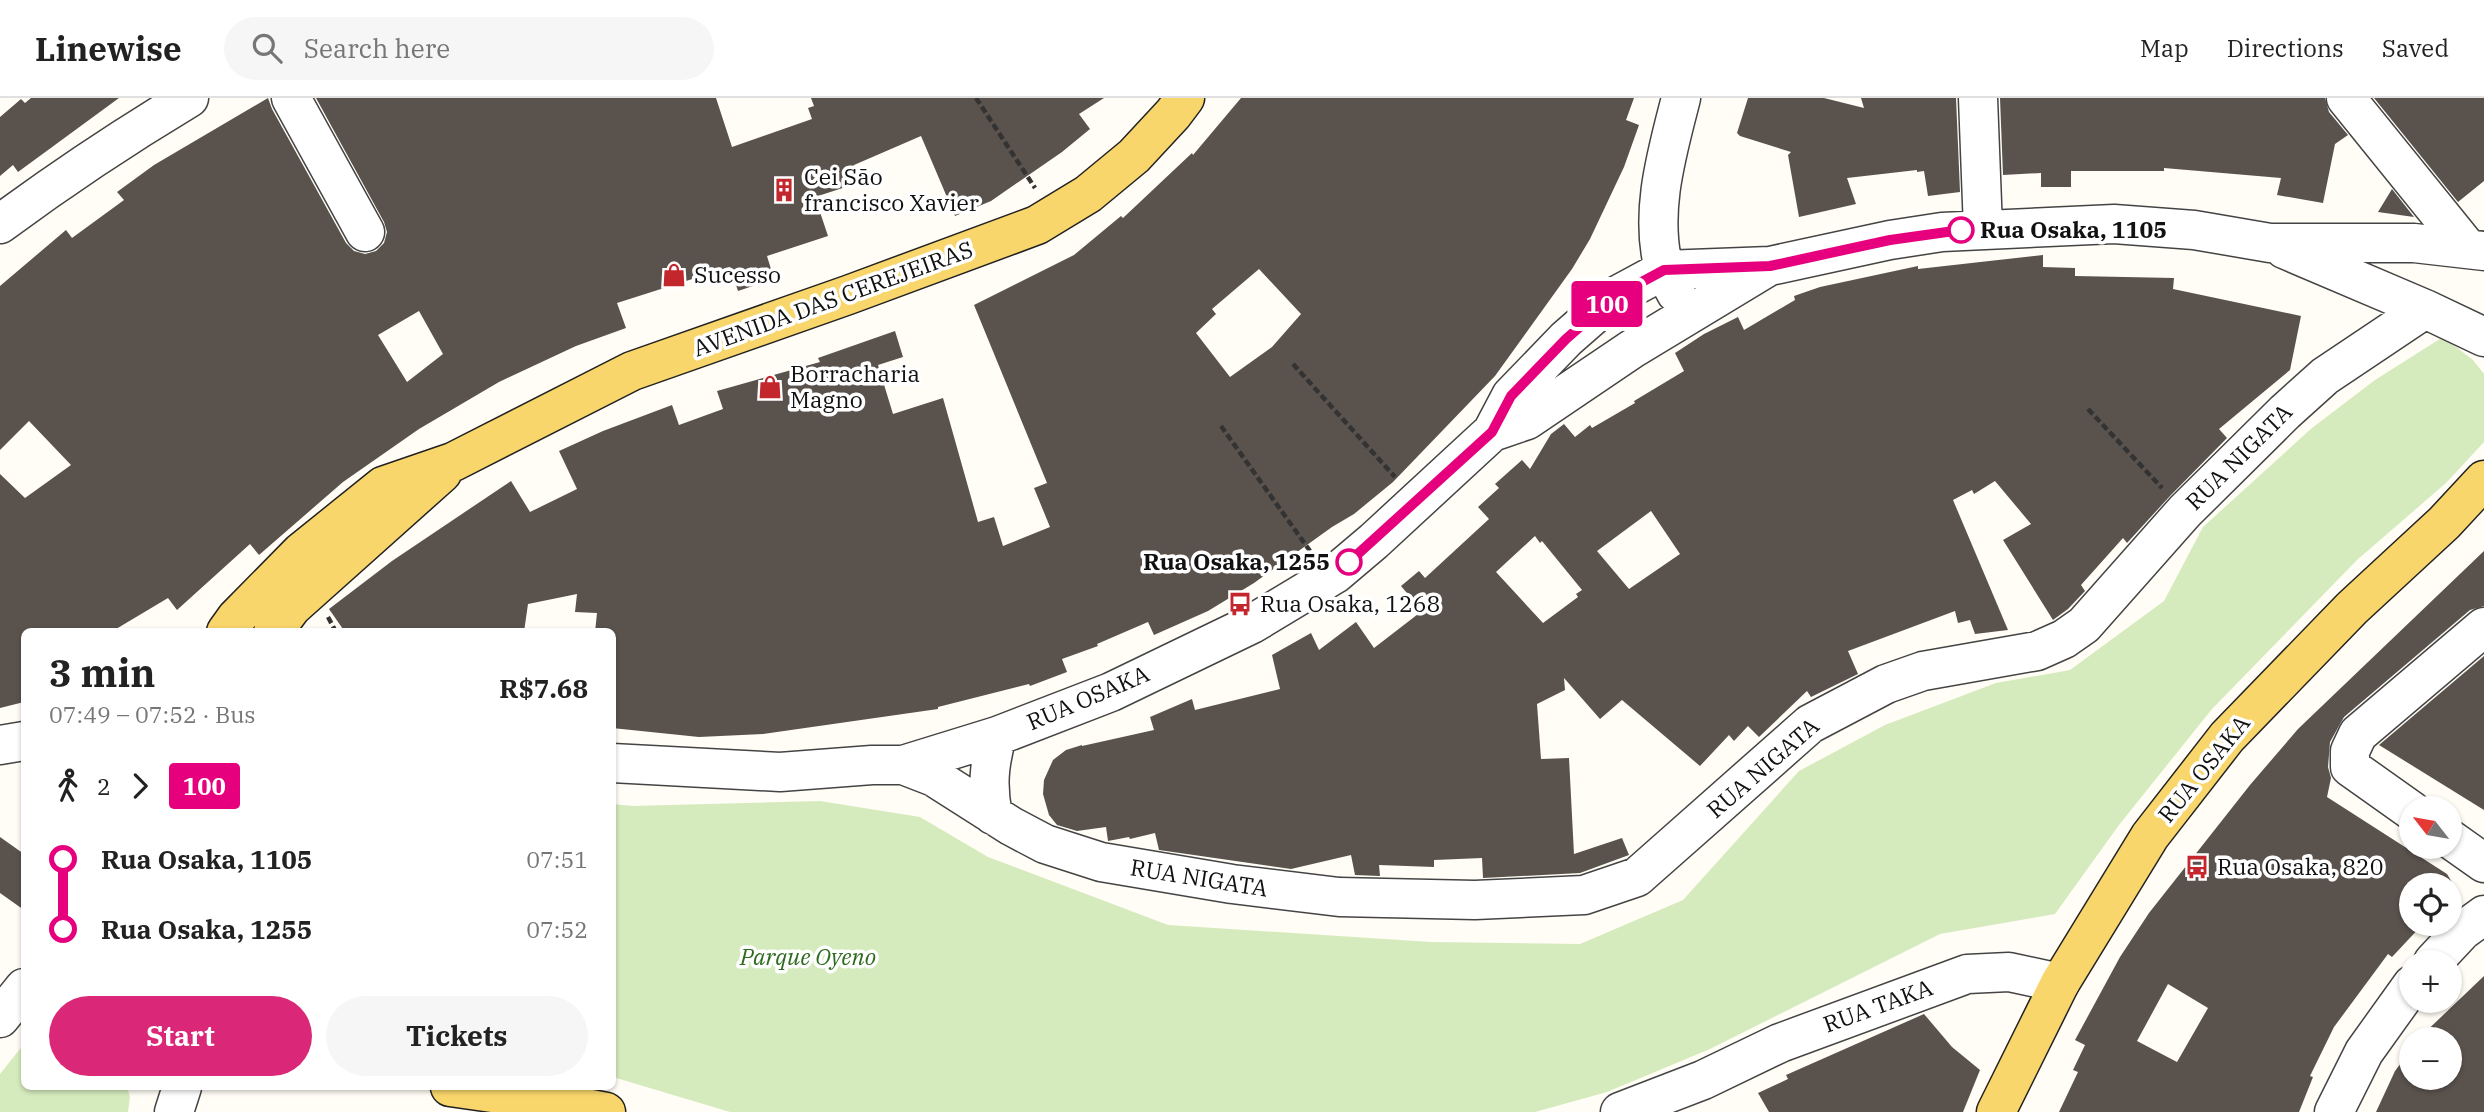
<!DOCTYPE html>
<html lang="en">
<head>
<meta charset="utf-8">
<style>
  body { margin:0; font-family:"IBM Plex Serif",serif; background:#f6f6f6; color:#222; height:100vh; display:flex; flex-direction:column; font-size:26px; white-space:nowrap }
  * { box-sizing:border-box; margin:0 }
  p { font-size:23px; color:#767676 }
  .icon { flex:none; width:38px; height:38px; fill:none; stroke:currentColor; stroke-width:2; stroke-linecap:round; stroke-linejoin:round }
  .map { position:relative; flex:1; overflow:hidden }
  .details { position:absolute; left:21px; top:530px; width:595px; height:462px; display:flex; flex-direction:column; background:#fff; border-radius:10px; box-shadow:0 2px 5px #0004 }
  .details>* { flex:none }
  .badge { padding:0 14px; border-radius:5px; font-size:24px; line-height:46px }
  .needle { width:46px; rotate:301deg }
  .tools { position:absolute; left:2399px; top:698px; display:grid; gap:14px }
  .tools a { display:grid; place-items:center; width:63px; height:63px; border-radius:50%; background:#fff; box-shadow:0 2px 5px #0004; font-size:35px }
  .map>.badge { position:absolute; translate:-50% -50%; box-shadow:0 0 0 4px #fff }
  .legs { display:flex; align-items:center; gap:10px; height:77px; padding:0 28px; font-size:23px }
  .legs p { margin-inline-start:auto }
  .summary { display:flex; align-items:center; justify-content:space-between; height:119px; padding:0 28px }
  h1 { font-size:38px; font-weight:700; line-height:52px }
  .action { display:flex; gap:14px; margin-top:auto; padding:14px 28px }
  .action a { flex:1; height:80px; border-radius:42px; background:#db2777; color:#fff; font-size:28px; font-weight:700; line-height:80px; text-align:center }
  .action a+a { background:#f6f6f6; color:#222 }
  ul { padding:0 28px; list-style:none }
  li { display:flex; align-items:center; gap:24px; height:70px; font-size:26px }
  li i { display:grid; place-items:center; width:10px; height:100%; margin:0 9px; background:currentColor }
  li i::after { content:''; width:18px; height:18px; margin:-9px; border:5px solid; border-radius:50%; background:#fff }
  li p { margin-inline-start:auto }
  li:first-child i { background:linear-gradient(#0000 50%,currentColor 0) }
  li:last-child i { background:linear-gradient(currentColor 50%,#0000 0) }
  header { display:flex; align-items:center; gap:42px; box-sizing:border-box; height:98px; padding:0 35px; background:#fff; border-bottom:2px solid #e0e0e0 }
  header strong { font-size:33px }
  nav { display:flex; gap:38px; margin-inline-start:auto; font-size:24px }
  .search { width:490px; height:63px; background:#f6f6f6; display:flex; align-items:center; gap:18px; box-sizing:border-box; padding:0 24px; border-radius:38px; color:#767676; font-size:26px }
  .map>svg:first-child { display:block }
</style>
</head>
<body>
<header>
<strong>Linewise</strong>
<div class="search"><svg class="icon" aria-label="search" viewBox="0 0 24 24"><circle cx="10" cy="10" r="6"/><path d="M15 15l6 6"/></svg>Search here</div>
<nav><a>Map</a><a>Directions</a><a>Saved</a></nav>
</header>
<div class="map">
<svg width="2484" height="1014" viewBox="0 0 2484 1014">
  <rect width="100%" height="100%" fill="#fffdf5"/>
  <path fill="#d5ebbd" d="M 2443,239 L 2473,262 L 2484,276 L 2484,344 L 2446,385 L 2357,462 L 2212,611 L 2119,727 L 2055,816 L 1940,836 L 1710,951 L 1607,994 L 1535,1014 L 730,1014 L 613,979 L 612,706 L 633,708 L 820,703 L 920,719 L 988,759 L 1168,827 L 1431,844 L 1580,846 L 1683,802 L 1799,673 L 1885,627 L 1996,585 L 2070,572 L 2164,503 L 2203,429 L 2312,330 L 2375,282 Z
    M 24,946 L 24,989 L 127,989 L 130,999 L 128,1014 L 0,1014 L 0,976 Z"/>
  <path fill="#5a524d" fill-rule="evenodd" d="M 31,0 L 119,0 L 18,74 L 13,67 L 0,78 L 0,19 L 21,1 L 25,5 Z
    M 268,0 L 272,11 L 346,145 L 354,153 L 365,156 L 376,153 L 384,145 L 387,134 L 384,124 L 316,0 L 716,0 L 732,49 L 812,21 L 808,10 L 814,8 L 811,0 L 1104,0 L 1079,16 L 1090,31 L 1062,54 L 991,103 L 955,118 L 921,38 L 854,67 L 861,84 L 815,99 L 828,138 L 767,158 L 774,181 L 738,193 L 730,169 L 617,205 L 626,230 L 576,248 L 499,284 L 419,331 L 343,384 L 259,457 L 250,446 L 177,512 L 168,500 L 111,534 L 24,534 L 24,604 L 0,610 L 0,376 L 25,400 L 71,367 L 29,323 L 0,352 L 0,188 L 66,132 L 72,140 L 124,102 L 117,94 L 154,67 ZM 419,213 L 443,256 L 407,284 L 378,237 Z
    M 1241,0 L 1634,0 L 1626,22 L 1639,27 L 1624,69 L 1590,141 L 1572,171 L 1495,278 L 1393,384 L 1354,416 L 1332,429 L 1254,485 L 1208,513 L 1154,537 L 1148,524 L 1097,546 L 1098,548 L 1062,561 L 1067,574 L 1030,588 L 1029,586 L 938,609 L 938,611 L 763,636 L 699,639 L 612,630 L 612,534 L 595,534 L 597,515 L 575,514 L 577,496 L 528,506 L 524,534 L 345,534 L 329,511 L 392,463 L 511,383 L 530,414 L 577,391 L 559,353 L 603,333 L 672,307 L 679,327 L 723,311 L 717,293 L 820,264 L 818,260 L 895,233 L 903,259 L 878,267 L 893,316 L 943,300 L 978,424 L 994,419 L 1003,448 L 1050,429 L 1034,390 L 1047,385 L 974,207 L 1074,157 L 1121,118 L 1123,120 L 1192,55 L 1193,57 ZM 1259,171 L 1301,216 L 1272,249 L 1230,279 L 1196,235 L 1216,216 L 1212,211 Z
    M 1748,0 L 1824,0 L 1864,10 L 1861,0 L 1956,0 L 1960,94 L 1928,98 L 1924,73 L 1917,74 L 1917,72 L 1847,80 L 1856,106 L 1799,119 L 1788,57 L 1791,54 L 1740,38 L 1737,35 Z
    M 2000,0 L 2325,0 L 2329,14 L 2348,37 L 2335,46 L 2323,105 L 2277,97 L 2281,80 L 2164,70 L 2164,73 L 2071,73 L 2071,89 L 2041,89 L 2041,75 L 2003,77 Z
    M 2374,0 L 2484,0 L 2484,83 L 2458,104 Z
    M 2392,91 L 2414,119 L 2378,114 Z
    M 2043,157 L 2043,169 L 2075,170 L 2075,178 L 2174,180 L 2173,191 L 2301,218 L 2290,272 L 2219,331 L 2227,340 L 2170,398 L 2127,445 L 2123,440 L 2081,487 L 2085,493 L 2068,511 L 2053,522 L 2003,442 L 2031,426 L 1995,383 L 1974,396 L 1972,392 L 1953,402 L 2008,532 L 1975,536 L 1970,522 L 1958,525 L 1955,513 L 1848,553 L 1858,576 L 1811,599 L 1807,593 L 1759,639 L 1748,628 L 1734,643 L 1729,637 L 1700,668 L 1622,602 L 1600,621 L 1564,580 L 1565,592 L 1537,606 L 1541,661 L 1569,660 L 1574,756 L 1622,740 L 1629,757 L 1580,775 L 1483,780 L 1482,760 L 1434,762 L 1434,769 L 1379,767 L 1380,778 L 1355,777 L 1351,757 L 1291,771 L 1159,752 L 1155,735 L 1130,741 L 1129,739 L 1108,743 L 1106,729 L 1077,733 L 1057,727 L 1049,717 L 1043,696 L 1044,682 L 1053,662 L 1066,652 L 1082,647 L 1082,648 L 1154,632 L 1150,619 L 1192,601 L 1195,612 L 1280,591 L 1272,557 L 1311,535 L 1319,552 L 1356,524 L 1374,550 L 1422,513 L 1401,488 L 1419,473 L 1425,480 L 1489,421 L 1478,409 L 1499,390 L 1495,386 L 1522,362 L 1530,371 L 1551,336 L 1564,326 L 1575,339 L 1590,327 L 1592,330 L 1635,305 L 1634,303 L 1684,273 L 1675,255 L 1704,236 L 1738,219 L 1744,232 L 1795,202 L 1794,198 L 1820,189 L 1918,168 L 1918,171 ZM 1651,413 L 1680,456 L 1629,491 L 1597,453 ZM 1535,438 L 1540,445 L 1542,443 L 1582,492 L 1576,496 L 1578,499 L 1543,525 L 1496,474 Z
    M 2484,453 L 2484,508 L 2470,512 L 2344,619 L 2330,644 L 2328,669 L 2331,680 L 2327,699 L 2447,776 L 2453,786 L 2450,798 L 2450,788 L 2412,788 L 2412,826 L 2423,826 L 2392,859 L 2388,856 L 2334,929 L 2310,978 L 2313,979 L 2299,1014 L 2059,1014 L 2078,974 L 2073,972 L 2085,947 L 2075,942 L 2120,859 L 2149,815 L 2250,687 L 2298,631 ZM 2168,886 L 2208,910 L 2177,964 L 2137,943 Z
    M 2484,558 L 2484,712 L 2379,647 Z
    M 0,739 L 24,756 L 24,812 L 0,795 Z
    M 2484,878 L 2484,1014 L 2376,1014 L 2395,973 L 2412,950 L 2412,980 L 2450,980 L 2450,942 L 2417,942 Z
    M 1924,916 L 1952,949 L 1980,972 L 1963,1014 L 1769,1014 L 1758,995 L 1788,981 L 1786,977 Z"/>
  <g fill="none" stroke-linecap="round" stroke-linejoin="round">
    <g stroke="#444" stroke-width="41">
      <path id="minor" d="M 291,0 L 365,134
        M 1978,0 L 1983,131
        M 2346,0 L 2468,151
        M 0,126 C 61,81 124,39 189,0
        M 2284,151 L 2425,211 L 2484,239
        M 1676,195 C 1672,187 1666,179 1664,171 C 1649,114 1667,55 1681,0
        M 1492,334 L 1527,322 L 1632,251 L 1766,170
        M 0,647 L 24,643
        M 612,665 L 780,674 L 872,667 L 903,667 L 997,638 L 1111,594 L 1252,526 L 1335,476 L 1374,443 L 1492,334 L 1511,298 L 1566,241 L 1614,199 L 1664,172 L 1770,168 L 1890,142 L 1942,134 L 2114,126 L 2194,132 L 2270,145 L 2414,145 L 2484,153
        M 903,667 L 934,679 L 1011,728 L 1045,746 L 1101,764 L 1232,786 L 1339,799 L 1475,802 L 1584,797 L 1637,779 L 1810,626 L 1886,586 L 1923,573 L 2037,553 L 2064,541 L 2084,527 L 2185,413 L 2285,314 L 2325,278 L 2425,211
        M 2412,713 L 2350,669 L 2350,653 L 2358,636 L 2484,529
        M 993,717 C 987,689 989,666 997,638
        M 2450,741 L 2484,765
        M 2433,864 L 2462,833 L 2484,817
        M 0,920 L 24,890
        M 174,1014 L 182,989
        M 1620,1014 L 1703,982 L 1780,945 L 1967,876 L 2009,874 L 2060,885
        M 2334,1014 L 2364,954 L 2412,887"/>
    </g>
    <g stroke="#222" stroke-width="41">
      <path id="major" d="M 226,534 L 236,520 L 301,454 L 383,388 L 453,364 L 632,273 L 848,197 L 1037,127 L 1088,96 L 1134,58 L 1173,16 L 1185,0
        M 273,534 L 292,509 L 442,375
        M 450,989 L 549,1003 L 606,1014
        M 1996,1014 L 2060,885 L 2150,738 L 2227,639 L 2352,510 L 2444,425 L 2484,382"/>
    </g>
    <path stroke="#333" stroke-width="4.5" stroke-dasharray="7 3.5" stroke-linecap="butt" d="M 976,0 L 1035,90
      M 1293,266 L 1395,379
      M 2088,311 L 2162,390
      M 1221,328 L 1310,453
      M 328,519 L 336,534"/>
    <use href="#minor" stroke="#fff" stroke-width="38"/>
    <use href="#major" stroke="#f9d66b" stroke-width="38"/>
  </g>
  <g fill="none" stroke-linecap="round" stroke-linejoin="round">
    <g stroke="#fff" stroke-width="16">
      <path id="line-1" d="M 1349,464 L 1492,334 L 1511,298 L 1566,241 L 1614,199 L 1664,172 L 1770,168 L 1890,142 L 1961,132"/>
    </g>
    <use href="#line-1" stroke="#e6007e" stroke-width="10"/>
  </g>
  <defs>
    <g id="building-bare" transform="scale(1.89)"><path d="M-4-6H4V6H1V3H-1V6H-4ZM-2.5-4.3h1.7v1.8h-1.7ZM.8-4.3h1.7v1.8H.8ZM-2.5-1h1.7V.8h-1.7ZM.8-1h1.7V.8H.8Z" fill="#c4262e" stroke="#fff" stroke-width="2.5" paint-order="stroke"/></g>
    <g id="shop-bare" transform="scale(1.89)"><path d="M-5-2.5h2.3a2.7 3.5 0 0 1 5.4 0H5L5.5 6h-11ZM-1.5-2.5h3a1.5 2.3 0 0 0-3 0Z" fill="#c4262e" stroke="#fff" stroke-width="2.5" paint-order="stroke"/></g>
    <g id="bus-bare" transform="scale(1.89)"><path d="M-5-6H5V4H4V6H2V4H-2V6H-4V4H-5ZM-3.5-4V0h7V-4ZM-3.5 1.2v1.5H-2V1.2ZM2 1.2v1.5H3.5V1.2Z" fill="#c4262e" stroke="#fff" stroke-width="2.5" paint-order="stroke"/></g>
  </defs>
  <g fill-rule="evenodd">
    <use href="#building-bare" x="784" y="92"/>
    <use href="#shop-bare" x="674" y="177"/>
    <use href="#shop-bare" x="770" y="289"/>
    <use href="#bus-bare" x="1240" y="506"/>
    <use href="#bus-bare" x="2197" y="769"/>
  </g>
  <g fill="#fff" stroke="#e6007e" stroke-width="3.5">
    <circle cx="1961" cy="132" r="12"/>
    <circle cx="1349" cy="464" r="12"/>
  </g>
  <g text-anchor="middle" stroke-width="7" stroke-linejoin="round" paint-order="stroke">
    <g font-size="23" fill="#111" stroke="#fff" text-anchor="start">
      <text x="804" y="87">Cei São<tspan x="804" dy="26">francisco Xavier</tspan></text>
      <text x="694" y="185">Sucesso</text>
      <text x="790" y="284">Borracharia<tspan x="790" dy="26">Magno</tspan></text>
      <text x="1260" y="514">Rua Osaka, 1268</text>
      <text x="2217" y="777">Rua Osaka, 820</text>
    </g>
    <g font-size="23" font-weight="bold" fill="#111" stroke="#fff" text-anchor="start">
      <text x="1980" y="140">Rua Osaka, 1105</text>
      <text x="1330" y="472" text-anchor="end">Rua Osaka, 1255</text>
    </g>
    <g font-size="23" fill="#111" stroke="#fff">
      <text transform="translate(833 201) rotate(-20)" y="8">AVENIDA DAS CEREJEIRAS</text>
      <text transform="translate(2239 359) rotate(-45)" y="8">RUA NIGATA</text>
      <text transform="translate(1088 600) rotate(-23)" y="8">RUA OSAKA</text>
      <text transform="translate(1763 670) rotate(-41)" y="8">RUA NIGATA</text>
      <text transform="translate(2204 671) rotate(-51)" y="8">RUA OSAKA</text>
      <text transform="translate(1199 780) rotate(9)" y="8">RUA NIGATA</text>
      <text transform="translate(1878 908) rotate(-20)" y="8">RUA TAKA</text>
    </g>
    <g font-size="23" font-style="italic" fill="#2f6b1f" stroke="#fff">
      <text x="808" y="867">Parque Oyeno</text>
    </g>
  </g>
</svg>
<div class="tools">
<a><svg class="needle" viewBox="-14 -14 28 28"><path d="M0-13l5 13h-10z" fill="#e53935"/><path d="M0 13l5-13h-10z" fill="#767676"/></svg></a>
<a><svg class="icon" aria-label="locate" viewBox="0 0 24 24"><circle cx="12" cy="12" r="6"/><path d="M12 2v4M12 18v4M2 12h4M18 12h4"/></svg></a>
<a>+</a>
<a>−</a>
</div>
<b class="badge" style="left:1607px;top:206px;background:#e6007e;color:#fff">100</b>
<section class="details">
<div class="summary"><div><h1>3 min</h1><p>07:49 – 07:52 · Bus</p></div><b>R$7.68</b></div>
<div class="legs"><svg class="icon" aria-label="walk" viewBox="0 0 24 24"><circle cx="13" cy="4" r="2"/><path d="M13 8l-2 6 4 7M11 14l-3 7M7 12l3-4h3l4 4"/></svg>2<svg class="icon" aria-label="forward" viewBox="0 0 24 24"><path d="M9 5l7 7-7 7"/></svg><b class="badge" style="background:#e6007e;color:#fff">100</b></div>
<ul>
<li><i style="color:#e6007e"></i><b>Rua Osaka, 1105</b><p>07:51</p></li>
<li><i style="color:#e6007e"></i><b>Rua Osaka, 1255</b><p>07:52</p></li>
</ul>
<div class="action"><a>Start</a><a>Tickets</a></div>
</section>
</div>
</body>
</html>
